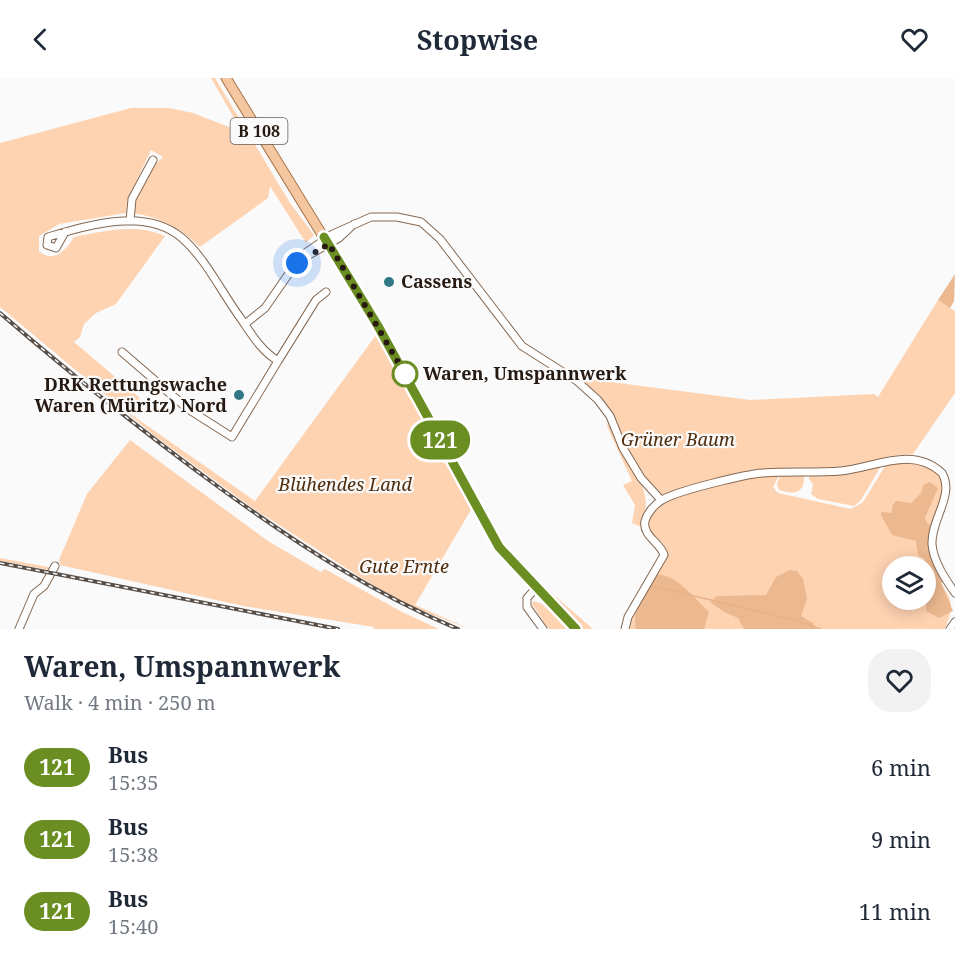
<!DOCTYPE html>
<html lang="en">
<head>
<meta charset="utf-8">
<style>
  body { margin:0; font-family:"Noto Serif",serif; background:#f2f2f3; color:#1f2937; height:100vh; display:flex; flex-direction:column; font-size:22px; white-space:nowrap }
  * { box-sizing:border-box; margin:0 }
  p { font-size:20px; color:#747a83 }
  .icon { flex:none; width:33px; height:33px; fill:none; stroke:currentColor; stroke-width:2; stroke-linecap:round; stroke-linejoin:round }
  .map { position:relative; height:551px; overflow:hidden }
  .side { display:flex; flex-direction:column; background:#fff; flex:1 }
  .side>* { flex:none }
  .badge { padding:0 12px; border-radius:20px; font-size:21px; line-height:39px }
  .tools { position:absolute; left:882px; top:478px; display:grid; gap:12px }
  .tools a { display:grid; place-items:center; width:54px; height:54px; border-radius:50%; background:#fff; box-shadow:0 3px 15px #0003; font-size:30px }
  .you { position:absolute; width:30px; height:30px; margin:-15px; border:4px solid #fff; border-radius:50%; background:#1a73e8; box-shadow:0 0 0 9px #1a73e833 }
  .map>.badge { position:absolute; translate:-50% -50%; box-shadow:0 0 0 3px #fff }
  .round { display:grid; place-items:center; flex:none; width:63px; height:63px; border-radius:24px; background:#f2f2f3 }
  .overview { display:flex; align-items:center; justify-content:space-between; height:102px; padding:0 24px }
  h1 { font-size:28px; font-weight:700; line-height:45px }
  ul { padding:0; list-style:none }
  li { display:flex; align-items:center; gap:18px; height:72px; padding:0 24px }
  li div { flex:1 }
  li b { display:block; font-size:22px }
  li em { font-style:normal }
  li .badge { min-width:66px; font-weight:700; text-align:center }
  header { display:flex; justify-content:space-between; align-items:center; height:78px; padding:0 24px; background:#fff; font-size:27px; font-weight:700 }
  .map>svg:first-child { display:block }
</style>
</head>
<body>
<header><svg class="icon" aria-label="back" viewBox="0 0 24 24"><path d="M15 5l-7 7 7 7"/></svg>Stopwise<svg class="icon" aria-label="heart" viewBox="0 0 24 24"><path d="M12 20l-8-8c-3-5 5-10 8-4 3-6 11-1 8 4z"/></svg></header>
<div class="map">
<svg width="955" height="551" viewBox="0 0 955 551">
  <rect width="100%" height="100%" fill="#fafafa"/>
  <path fill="#fed3b2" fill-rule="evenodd" d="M 211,0 L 215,0 L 290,125 L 314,157 L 306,165 L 270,108 L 268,120 L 200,169 C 179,149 162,140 133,135 C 135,116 149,91 163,79 L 151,72 L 127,123 L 126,135 L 59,146 L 39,158 L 39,173 C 54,186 66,172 74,159 C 105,153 135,145 165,158 L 116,226 L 96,235 L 84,246 L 80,259 L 74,264 L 140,320 L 129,335 L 255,423 L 376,257 L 472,430 L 415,527 L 470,551 L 414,530 L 371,506 L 251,429 L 156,359 L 0,229 L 0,65 L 131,30 L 169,30 L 193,35 L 242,54 Z
    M 938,222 L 955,233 L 955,315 L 913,376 L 891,378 L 846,389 L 751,392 L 668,416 L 660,416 L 635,387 L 611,336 L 580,300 L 750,322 L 874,316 L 878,319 Z
    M 609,339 L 643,410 L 646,423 L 644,450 L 632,445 L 635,427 L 623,407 L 632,403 L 607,348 Z
    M 130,362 L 268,463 L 321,494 L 325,491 L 402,534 L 439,551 L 374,551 L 374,549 L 243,528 L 60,487 L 59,482 L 87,416 Z
    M 893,384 C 906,385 931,385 940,396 C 944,401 946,409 949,414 L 931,456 L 944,503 L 941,505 C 952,525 955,523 945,551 L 629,551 L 631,540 L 666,481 L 665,471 L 654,462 L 646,446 C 652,435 659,425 671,420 C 698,407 750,399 780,396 L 773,409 L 778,415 L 851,431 L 863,424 L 887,385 ZM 892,489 L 926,489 L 926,522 L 892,522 Z
    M 881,388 L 861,422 L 854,428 L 818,421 L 811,416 L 813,406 L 809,401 L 809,397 L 830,398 Z
    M 781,396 L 804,397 C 805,416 794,417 779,412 L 777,406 Z
    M 0,480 L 48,489 L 50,492 L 0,483 Z
    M 531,497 L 593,551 L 579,551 Z
    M 534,523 L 542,526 L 568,551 L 549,551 L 532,526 Z"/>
  <path fill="#ecb88f" d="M 955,196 L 954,223 L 950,230 L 938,222 Z
    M 930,404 L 938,410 L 925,440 L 928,446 L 932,447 L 931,456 L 944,503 L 941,505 L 953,533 L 939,540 L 926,533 L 926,489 L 921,489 L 927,486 L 924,480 L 918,477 L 916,463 L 892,457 L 881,437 L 881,434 L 892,435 L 892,428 L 896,423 L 911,425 L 921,415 L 923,407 Z
    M 790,492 L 797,493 L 803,501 L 807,521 L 801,538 L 813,545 L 816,551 L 744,551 L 738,540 L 724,534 L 710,524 L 717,518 L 766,517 L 776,499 Z
    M 656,496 C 678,497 694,520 709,534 L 704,551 L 636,551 C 631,531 647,512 656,496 Z"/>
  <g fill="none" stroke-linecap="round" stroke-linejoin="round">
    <path stroke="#e6b289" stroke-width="1.5" d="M 652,508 L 794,542 L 821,551"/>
    <g stroke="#846852" stroke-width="9">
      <path id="minor" d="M 130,143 L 132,121 L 153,82
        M 65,154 L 56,170 L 47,167 L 48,159 C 89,147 145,129 182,160 C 205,180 221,213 239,238 C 251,255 260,272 278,283 L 232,359 L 188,331 L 122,274
        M 300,182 L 339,160 L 354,146
        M 245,246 L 265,230 L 301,178 L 333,156 L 371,139 L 397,139 L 421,144 L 440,161 L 522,268 L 577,303 L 598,322 L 610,338 L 623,370 L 641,400 L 661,422
        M 278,283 L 316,222 L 326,214
        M 536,510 L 527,520 L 527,529 L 543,551
        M 19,551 L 34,516 L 44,508 L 55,488
        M 625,551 L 628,539 L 664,477 C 661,465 642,458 645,443 C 647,435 655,426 662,422 C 676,413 746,396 763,395 C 789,393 815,395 841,393 C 874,390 912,367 942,395 C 955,417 931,441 932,466 C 933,483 946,502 955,515
        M 950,551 L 955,544"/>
    </g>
    <g stroke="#a77246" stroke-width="11">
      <path id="major" d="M 226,0 L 378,248 L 499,469 L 576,551"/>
    </g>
    <use href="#minor" stroke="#fff" stroke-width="7"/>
    <use href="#major" stroke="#f4c7a1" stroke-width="9"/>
    <g stroke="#584f49" stroke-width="4">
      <path id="rail" d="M 0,235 C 72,297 147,357 224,413 C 299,467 372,515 458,551
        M 0,485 L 338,551"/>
    </g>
    <use href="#rail" stroke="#fafafa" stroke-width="1.5" stroke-dasharray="4.5" stroke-linecap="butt"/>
  </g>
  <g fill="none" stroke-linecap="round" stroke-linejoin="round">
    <g stroke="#fff" stroke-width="14">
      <path id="line" d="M 324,159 L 378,248 L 499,469 L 576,551"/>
    </g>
    <use href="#line" stroke="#6b8e23" stroke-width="9"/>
    <path stroke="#261a12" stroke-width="6" stroke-dasharray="0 10.8" d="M 297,185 L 329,166 L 405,296"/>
  </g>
  <g fill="#317884" stroke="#fafafa" stroke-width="2">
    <circle cx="389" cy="204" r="6"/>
    <circle cx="239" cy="317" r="6"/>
  </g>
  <circle fill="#fff" stroke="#6b8e23" stroke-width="3" cx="405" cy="296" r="12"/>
  <g text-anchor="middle" stroke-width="4.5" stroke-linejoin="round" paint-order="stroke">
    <rect fill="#fafafa" stroke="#665d58" stroke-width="1.5" x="230.5" y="40" width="57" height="26" rx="4.5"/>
    <g font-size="16" font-weight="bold" fill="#261a12">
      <text x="259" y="59">B 108</text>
    </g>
    <g font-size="18" font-weight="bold" fill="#261a12" stroke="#fafafa" text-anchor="start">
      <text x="401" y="210">Cassens</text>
      <text x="227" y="313" text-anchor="end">DRK Rettungswache<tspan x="227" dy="21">Waren (Müritz) Nord</tspan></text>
    </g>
    <g font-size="18" font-weight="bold" fill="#261a12" stroke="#fafafa" text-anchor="start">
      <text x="423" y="302">Waren, Umspannwerk</text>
    </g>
    <g font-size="18" font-style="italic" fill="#4f2d0d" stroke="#fafafa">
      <text x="678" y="368">Grüner Baum</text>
      <text x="345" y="413">Blühendes Land</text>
      <text x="404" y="495">Gute Ernte</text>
    </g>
  </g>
</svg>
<div class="tools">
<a><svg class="icon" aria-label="layers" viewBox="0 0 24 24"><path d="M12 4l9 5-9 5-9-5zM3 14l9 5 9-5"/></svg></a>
</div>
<div class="you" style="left:297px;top:185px"></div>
<b class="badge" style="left:440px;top:362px;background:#6b8e23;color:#fff">121</b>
</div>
<section class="side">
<div class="overview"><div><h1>Waren, Umspannwerk</h1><p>Walk · 4 min · 250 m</p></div><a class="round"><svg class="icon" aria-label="heart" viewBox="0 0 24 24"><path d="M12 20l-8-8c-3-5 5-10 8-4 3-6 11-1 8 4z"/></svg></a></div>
<ul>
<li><span class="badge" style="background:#6b8e23;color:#fff">121</span><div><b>Bus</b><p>15:35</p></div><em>6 min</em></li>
<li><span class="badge" style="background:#6b8e23;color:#fff">121</span><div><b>Bus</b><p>15:38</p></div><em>9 min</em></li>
<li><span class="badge" style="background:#6b8e23;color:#fff">121</span><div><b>Bus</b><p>15:40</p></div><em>11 min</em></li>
</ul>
</section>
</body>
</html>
